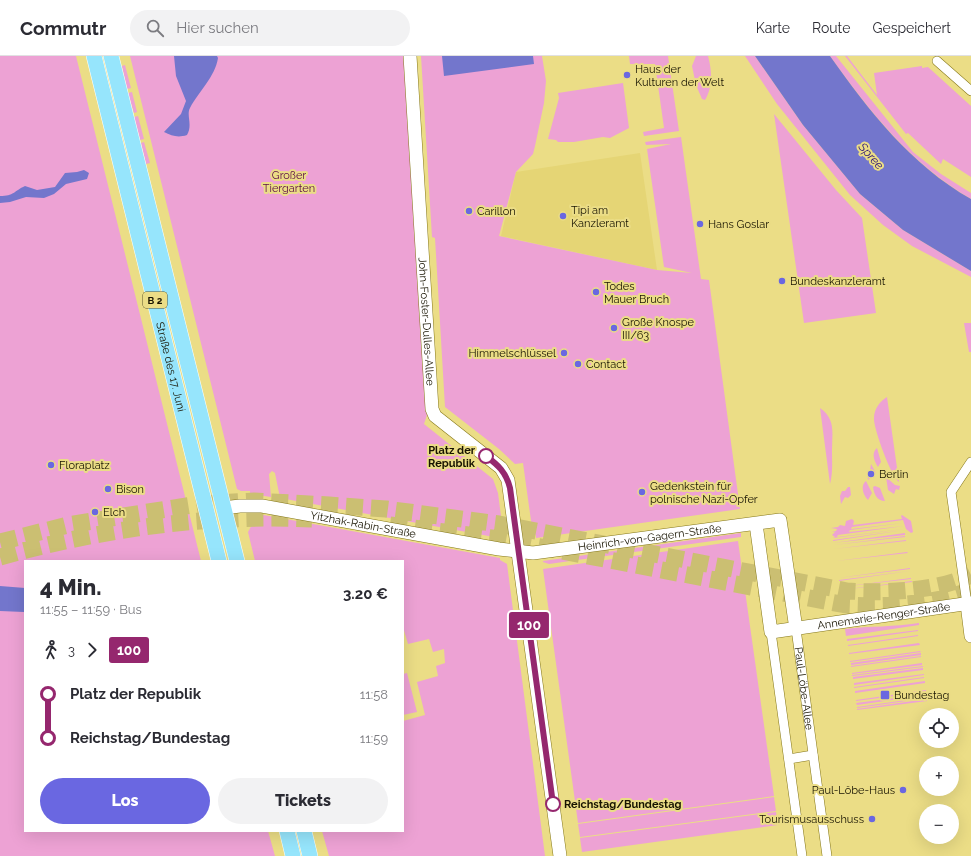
<!DOCTYPE html>
<html lang="de">
<head>
<meta charset="utf-8">
<style>
  body { margin:0; font-family:Raleway,sans-serif; background:#f2f2f3; color:#2b2b33; height:100vh; display:flex; flex-direction:column; font-size:15px; white-space:nowrap }
  * { box-sizing:border-box; margin:0 }
  p { font-size:13px; color:#7c7c81 }
  .icon { flex:none; width:22px; height:22px; fill:none; stroke:currentColor; stroke-width:2; stroke-linecap:round; stroke-linejoin:round }
  .map { position:relative; flex:1; overflow:hidden }
  .panel { position:absolute; left:24px; top:504px; width:380px; height:272px; display:flex; flex-direction:column; background:#fff; border-radius:0px; box-shadow:0 4px 16px #0002 }
  .panel>* { flex:none }
  .badge { padding:0 8px; border-radius:3px; font-size:14px; line-height:26px }
  .tools { position:absolute; left:919px; top:652px; display:grid; gap:8px }
  .tools a { display:grid; place-items:center; width:40px; height:40px; border-radius:50%; background:#fff; box-shadow:0 4px 16px #0002; font-size:20px }
  .map>.badge { position:absolute; translate:-50% -50%; box-shadow:0 0 0 2px #fff }
  .legs { display:flex; align-items:center; gap:6px; height:44px; padding:0 16px; font-size:13px }
  .legs p { margin-inline-start:auto }
  .summary { display:flex; align-items:center; justify-content:space-between; height:68px; padding:0 16px }
  h1 { font-size:22px; font-weight:800; line-height:30px }
  .primary-button { display:flex; gap:8px; margin-top:auto; padding:8px 16px }
  .primary-button a { flex:1; height:46px; border-radius:24px; background:#6a67e1; color:#fff; font-size:16px; font-weight:800; line-height:46px; text-align:center }
  .primary-button a+a { background:#f2f2f3; color:#2b2b33 }
  ul { padding:0 16px; list-style:none }
  li { display:flex; align-items:center; gap:14px; height:44px; font-size:15px }
  li i { display:grid; place-items:center; width:6px; height:100%; margin:0 5px; background:currentColor }
  li i::after { content:''; width:10px; height:10px; margin:-5px; border:3px solid; border-radius:50%; background:#fff }
  li p { margin-inline-start:auto }
  li:first-child i { background:linear-gradient(#0000 50%,currentColor 0) }
  li:last-child i { background:linear-gradient(currentColor 50%,#0000 0) }
  header { display:flex; align-items:center; gap:24px; box-sizing:border-box; height:56px; padding:0 20px; background:#fff; border-bottom:1px solid #e1e1e2 }
  header strong { font-size:19px }
  nav { display:flex; gap:22px; margin-inline-start:auto; font-size:14px }
  .search { width:280px; height:36px; background:#f2f2f3; display:flex; align-items:center; gap:10px; box-sizing:border-box; padding:0 14px; border-radius:22px; color:#7c7c81; font-size:15px }
  .map>svg:first-child { display:block }
</style>
</head>
<body>
<header>
<strong>Commutr</strong>
<div class="search"><svg class="icon" aria-label="search" viewBox="0 0 24 24"><circle cx="10" cy="10" r="6"/><path d="M15 15l6 6"/></svg>Hier suchen</div>
<nav><a>Karte</a><a>Route</a><a>Gespeichert</a></nav>
</header>
<div class="map">
<svg width="971" height="800" viewBox="0 0 971 800">
  <rect width="100%" height="100%" fill="#ebdd86"/>
  <path fill="#e5d575" d="M 640,97 L 657,214 L 501,180 L 516,116 Z"/>
  <path fill="#eda2d4" d="M 0,0 L 76,0 L 201,505 L 25,505 L 25,775 L 268,775 L 275,800 L 0,800 Z
    M 130,0 L 405,0 L 427,359 L 424,368 L 493,423 L 498,437 L 503,476 L 494,481 L 280,442 L 275,417 L 272,415 L 269,418 L 271,441 L 250,438 L 250,435 L 241,435 L 237,433 Z
    M 421,0 L 542,0 L 546,25 L 544,47 L 535,90 L 533,98 L 516,116 L 499,180 L 657,214 L 692,217 L 664,211 L 647,93 L 671,88 L 646,89 L 645,86 L 681,81 L 701,223 L 709,224 L 740,453 L 536,482 L 536,479 L 533,479 L 523,407 L 515,408 L 499,393 L 445,351 L 435,182 L 432,181 Z
    M 629,0 L 668,0 L 679,75 L 644,80 L 643,76 L 664,72 L 655,8 L 630,8 Z
    M 696,0 L 708,0 C 712,14 713,31 705,44 L 702,43 L 696,29 L 692,10 Z
    M 745,0 L 755,0 L 803,69 L 860,138 L 903,174 L 971,215 L 971,221 L 912,190 L 883,169 L 850,139 L 777,48 Z
    M 830,0 L 836,0 L 913,96 L 941,118 L 971,137 L 971,143 C 911,108 870,56 830,0 Z
    M 845,0 L 847,0 L 877,39 L 874,17 L 922,10 L 922,12 L 928,11 L 971,50 L 971,121 L 943,103 L 941,108 L 908,77 L 906,78 Z
    M 125,9 L 131,32 L 127,33 L 122,10 Z
    M 623,27 L 629,72 L 610,82 L 603,81 L 574,86 L 558,86 L 556,84 L 548,83 L 559,42 L 558,37 Z
    M 132,36 L 137,56 L 134,57 L 128,37 Z
    M 774,58 L 836,134 L 862,162 L 876,257 L 804,267 Z
    M 138,60 L 144,83 L 140,84 L 134,61 Z
    M 144,86 L 150,107 L 146,108 L 141,87 Z
    M 964,267 L 971,267 L 971,296 L 969,296 Z
    M 887,341 L 899,426 C 891,421 873,371 874,362 C 874,353 880,345 887,341 Z
    M 820,352 C 836,363 832,378 832,394 C 832,407 833,416 830,428 Z
    M 877,392 L 881,406 L 878,411 C 874,405 871,397 877,392 Z
    M 871,408 L 876,417 L 868,424 L 867,416 L 870,415 Z
    M 886,421 L 895,429 L 900,430 L 899,434 L 896,433 L 894,438 L 888,434 Z
    M 866,425 L 872,437 L 868,444 C 863,439 860,430 866,425 Z
    M 875,430 L 880,432 L 885,445 C 877,445 874,438 873,431 Z
    M 848,431 L 850,431 L 851,439 L 848,442 L 845,441 L 841,448 L 840,440 L 842,435 L 845,435 Z
    M 258,458 L 500,502 L 500,504 L 507,508 L 545,800 L 329,800 L 322,775 L 403,775 L 403,665 L 425,659 L 417,626 L 438,620 L 436,610 L 445,607 L 444,593 L 433,596 L 429,583 L 408,588 L 403,571 L 403,505 L 255,505 L 248,476 Z
    M 902,459 L 911,465 L 913,476 L 911,477 L 906,473 L 903,464 L 852,471 L 851,473 L 903,467 L 850,474 L 849,476 L 904,470 L 838,479 L 837,481 L 904,473 L 833,482 L 835,481 L 832,479 L 835,476 L 832,476 L 836,475 L 837,473 L 831,472 L 838,471 L 840,469 L 845,470 L 846,465 L 852,463 L 854,465 L 853,469 L 902,463 L 901,460 Z
    M 904,474 L 833,485 L 833,484 Z
    M 741,477 L 741,481 L 549,508 L 543,506 L 543,505 Z
    M 905,477 L 905,479 L 833,487 Z
    M 905,480 L 905,481 L 834,489 Z
    M 906,484 L 906,485 L 834,493 Z
    M 738,485 L 774,740 L 578,767 L 543,513 Z
    M 907,496 L 908,497 L 836,505 Z
    M 910,512 L 910,513 L 838,522 Z
    M 910,515 L 839,525 L 839,524 Z
    M 911,522 L 911,523 L 840,531 Z
    M 912,525 L 912,526 L 840,534 Z
    M 919,567 L 919,569 L 846,580 L 845,573 C 870,570 894,571 919,567 Z
    M 918,574 L 918,575 L 847,585 L 847,583 Z
    M 918,579 L 918,580 L 848,590 L 848,589 Z
    M 919,587 L 920,589 L 849,598 L 849,597 Z
    M 920,595 L 921,596 L 850,606 L 850,605 Z
    M 921,597 L 921,599 L 851,609 L 851,607 Z
    M 921,600 L 921,601 L 851,611 L 851,610 Z
    M 922,607 L 922,609 L 852,618 L 852,617 Z
    M 923,610 L 923,611 L 852,620 L 852,619 Z
    M 923,612 L 923,614 L 853,623 L 853,621 Z
    M 407,617 L 417,656 L 403,659 L 403,618 Z
    M 924,618 L 924,619 L 854,629 L 854,627 Z
    M 924,621 L 924,622 L 854,632 L 854,631 Z
    M 925,625 L 925,627 L 855,637 L 855,635 Z
    M 926,634 L 926,636 L 856,645 L 856,644 Z
    M 926,638 L 927,639 L 857,649 L 856,647 Z
    M 927,641 L 927,642 L 857,652 L 857,651 Z
    M 927,643 L 927,645 L 857,654 L 857,653 Z
    M 774,741 L 776,755 L 580,781 L 578,768 Z
    M 776,756 L 778,769 L 582,796 L 580,782 Z"/>
  <path fill="#7376cc" d="M 174,0 L 217,0 L 218,2 C 215,21 199,35 190,52 C 186,59 193,69 187,79 C 178,82 172,80 164,76 L 181,58 L 186,45 L 176,20 Z
    M 442,0 L 533,0 L 534,8 L 444,20 Z
    M 755,0 L 830,0 C 869,55 911,109 971,143 L 971,215 L 903,174 L 860,138 L 803,69 Z
    M 84,114 L 89,117 L 87,123 L 66,128 L 54,138 L 44,142 L 26,141 L 10,146 L 0,147 L 0,140 C 14,140 14,135 25,130 L 37,134 L 55,131 L 65,117 L 77,116 Z
    M 0,530 L 25,532 L 25,559 L 24,556 L 0,555 Z"/>
  <g fill="none" stroke-linecap="round" stroke-linejoin="round">
    <path stroke="#cbbf72" stroke-width="17" stroke-dasharray="17 8" stroke-linecap="butt" d="M 390,469 L 499,483 L 846,549 C 887,551 932,549 971,534
      M 0,486 L 68,469 L 198,448 L 254,445 L 329,449 L 386,453 L 499,468 L 847,535 C 885,537 936,536 971,519
      M 0,501 C 101,473 207,458 312,463"/>
    <g stroke="#857718" stroke-width="10">
      <g id="street">
        <path d="M 937,5 L 971,35"/>
        <path d="M 967,548 L 951,436 L 971,406"/>
        <path id="s1" d="M 796,573 L 827,800"/>
        <path d="M 771,576 L 802,800"/>
        <path d="M 789,703 L 813,699"/>
      </g>
    </g>
    <g stroke="#857718" stroke-width="14">
      <g id="secondary">
        <path id="s2" d="M 410,0 L 432,353 L 435,360 L 501,412 L 508,424 L 560,800"/>
        <path id="s3" d="M 223,452 L 240,450 L 262,450 L 499,493 L 533,497 L 780,464 L 796,573"/>
        <path id="s4" d="M 756,468 L 771,576 L 971,547"/>
        <path d="M 967,548 L 971,580"/>
      </g>
    </g>
    <g stroke="#fff" stroke-width="16">
      <g id="primary">
        <path id="s5" d="M 94,0 L 219,505"/>
        <path d="M 111,0 L 237,505"/>
        <path d="M 287,775 L 293,800"/>
        <path d="M 304,775 L 310,800"/>
      </g>
    </g>
    <use href="#street" stroke="#fff" stroke-width="9"/>
    <use href="#secondary" stroke="#fff" stroke-width="13"/>
    <use href="#primary" stroke="#96e5fc" stroke-width="15"/>
  </g>
  <g fill="none" stroke-linecap="round" stroke-linejoin="round">
    <g stroke="#fff" stroke-width="9">
      <path id="line-1" d="M 486,400 C 498,409 506,416 510,432 L 553,748"/>
    </g>
    <use href="#line-1" stroke="#95276e" stroke-width="6"/>
  </g>
  <g fill="#6a67e1" stroke="#ebdd86" stroke-width="1.5">
    <circle cx="627" cy="19" r="4"/>
    <circle cx="469" cy="155" r="4"/>
    <circle cx="563" cy="160" r="4"/>
    <circle cx="700" cy="168" r="4"/>
    <circle cx="782" cy="225" r="4"/>
    <circle cx="596" cy="236" r="4"/>
    <circle cx="614" cy="272" r="4"/>
    <circle cx="564" cy="297" r="4"/>
    <circle cx="578" cy="308" r="4"/>
    <circle cx="51" cy="409" r="4"/>
    <circle cx="871" cy="418" r="4"/>
    <circle cx="108" cy="433" r="4"/>
    <circle cx="642" cy="436" r="4"/>
    <circle cx="95" cy="456" r="4"/>
    <rect x="880" y="634" width="10" height="10" rx="2"/>
    <circle cx="903" cy="734" r="4"/>
    <circle cx="872" cy="763" r="4"/>
  </g>
  <g fill="#fff" stroke="#95276e" stroke-width="2">
    <circle cx="486" cy="400" r="7"/>
    <circle cx="553" cy="748" r="7"/>
  </g>
  <g text-anchor="middle" stroke-width="4" stroke-linejoin="round" paint-order="stroke">
    <rect fill="#ebdd86" stroke="#575028" stroke-width="1" x="143" y="236" width="24" height="16" rx="3"/>
    <g font-size="10" font-weight="bold" fill="#171300">
      <text x="155" y="248">B 2</text>
    </g>
    <g font-size="11" fill="#171300" stroke="#ebdd86" text-anchor="start">
      <text x="635" y="17">Haus der<tspan x="635" dy="13">Kulturen der Welt</tspan></text>
      <text x="571" y="158">Tipi am<tspan x="571" dy="13">Kanzleramt</tspan></text>
      <text x="477" y="159">Carillon</text>
      <text x="708" y="172">Hans Goslar</text>
      <text x="790" y="229">Bundeskanzleramt</text>
      <text x="604" y="234">Todes<tspan x="604" dy="13">Mauer Bruch</tspan></text>
      <text x="622" y="270">Große Knospe<tspan x="622" dy="13">III/63</tspan></text>
      <text x="556" y="301" text-anchor="end">Himmelschlüssel</text>
      <text x="586" y="312">Contact</text>
      <text x="59" y="413">Floraplatz</text>
      <text x="879" y="422">Berlin</text>
      <text x="650" y="434">Gedenkstein für<tspan x="650" dy="13">polnische Nazi-Opfer</tspan></text>
      <text x="116" y="437">Bison</text>
      <text x="103" y="460">Elch</text>
      <text x="894" y="643">Bundestag</text>
      <text x="895" y="738" text-anchor="end">Paul-Löbe-Haus</text>
      <text x="864" y="767" text-anchor="end">Tourismusausschuss</text>
    </g>
    <g font-size="11" fill="#5b0b48" stroke="#ebdd86">
      <text x="289" y="123">Großer<tspan x="289" dy="13">Tiergarten</tspan></text>
    </g>
    <g font-size="11" fill="#171300" stroke="#ebdd86">
      <text dy="4" stroke="none"><textPath href="#s2" startOffset="266">John-Foster-Dulles-Allee</textPath></text>
      <text dy="4" stroke="none"><textPath href="#s5" startOffset="320">Straße des 17. Juni</textPath></text>
      <text dy="4" stroke="none"><textPath href="#s3" startOffset="142">Yitzhak-Rabin-Straße</textPath></text>
      <text dy="4" stroke="none"><textPath href="#s3" startOffset="432">Heinrich-von-Gagern-Straße</textPath></text>
      <text dy="4" stroke="none"><textPath href="#s4" startOffset="223">Annemarie-Renger-Straße</textPath></text>
      <text dy="4" stroke="none"><textPath href="#s1" startOffset="60">Paul-Löbe-Allee</textPath></text>
    </g>
    <g font-size="11" font-weight="bold" fill="#171300" stroke="#ebdd86" text-anchor="end">
      <text x="475" y="398">Platz der<tspan x="475" dy="13">Republik</tspan></text>
      <text x="564" y="752" text-anchor="start">Reichstag/Bundestag</text>
    </g>
    <g font-size="12" font-style="italic" fill="#27117a" stroke="#ebdd86">
      <text transform="translate(871 100) rotate(48)" y="4">Spree</text>
    </g>
  </g>
</svg>
<div class="tools">
<a><svg class="icon" aria-label="locate" viewBox="0 0 24 24"><circle cx="12" cy="12" r="6"/><path d="M12 2v4M12 18v4M2 12h4M18 12h4"/></svg></a>
<a>+</a>
<a>−</a>
</div>
<b class="badge" style="left:529px;top:569px;background:#95276e;color:#fff">100</b>
<section class="panel">
<div class="summary"><div><h1>4 Min.</h1><p>11:55 – 11:59 · Bus</p></div><b>3.20 €</b></div>
<div class="legs"><svg class="icon" aria-label="walk" viewBox="0 0 24 24"><circle cx="13" cy="4" r="2"/><path d="M13 8l-2 6 4 7M11 14l-3 7M7 12l3-4h3l4 4"/></svg>3<svg class="icon" aria-label="forward" viewBox="0 0 24 24"><path d="M9 5l7 7-7 7"/></svg><b class="badge" style="background:#95276e;color:#fff">100</b></div>
<ul>
<li><i style="color:#95276e"></i><b>Platz der Republik</b><p>11:58</p></li>
<li><i style="color:#95276e"></i><b>Reichstag/Bundestag</b><p>11:59</p></li>
</ul>
<div class="primary-button"><a>Los</a><a>Tickets</a></div>
</section>
</div>
</body>
</html>
